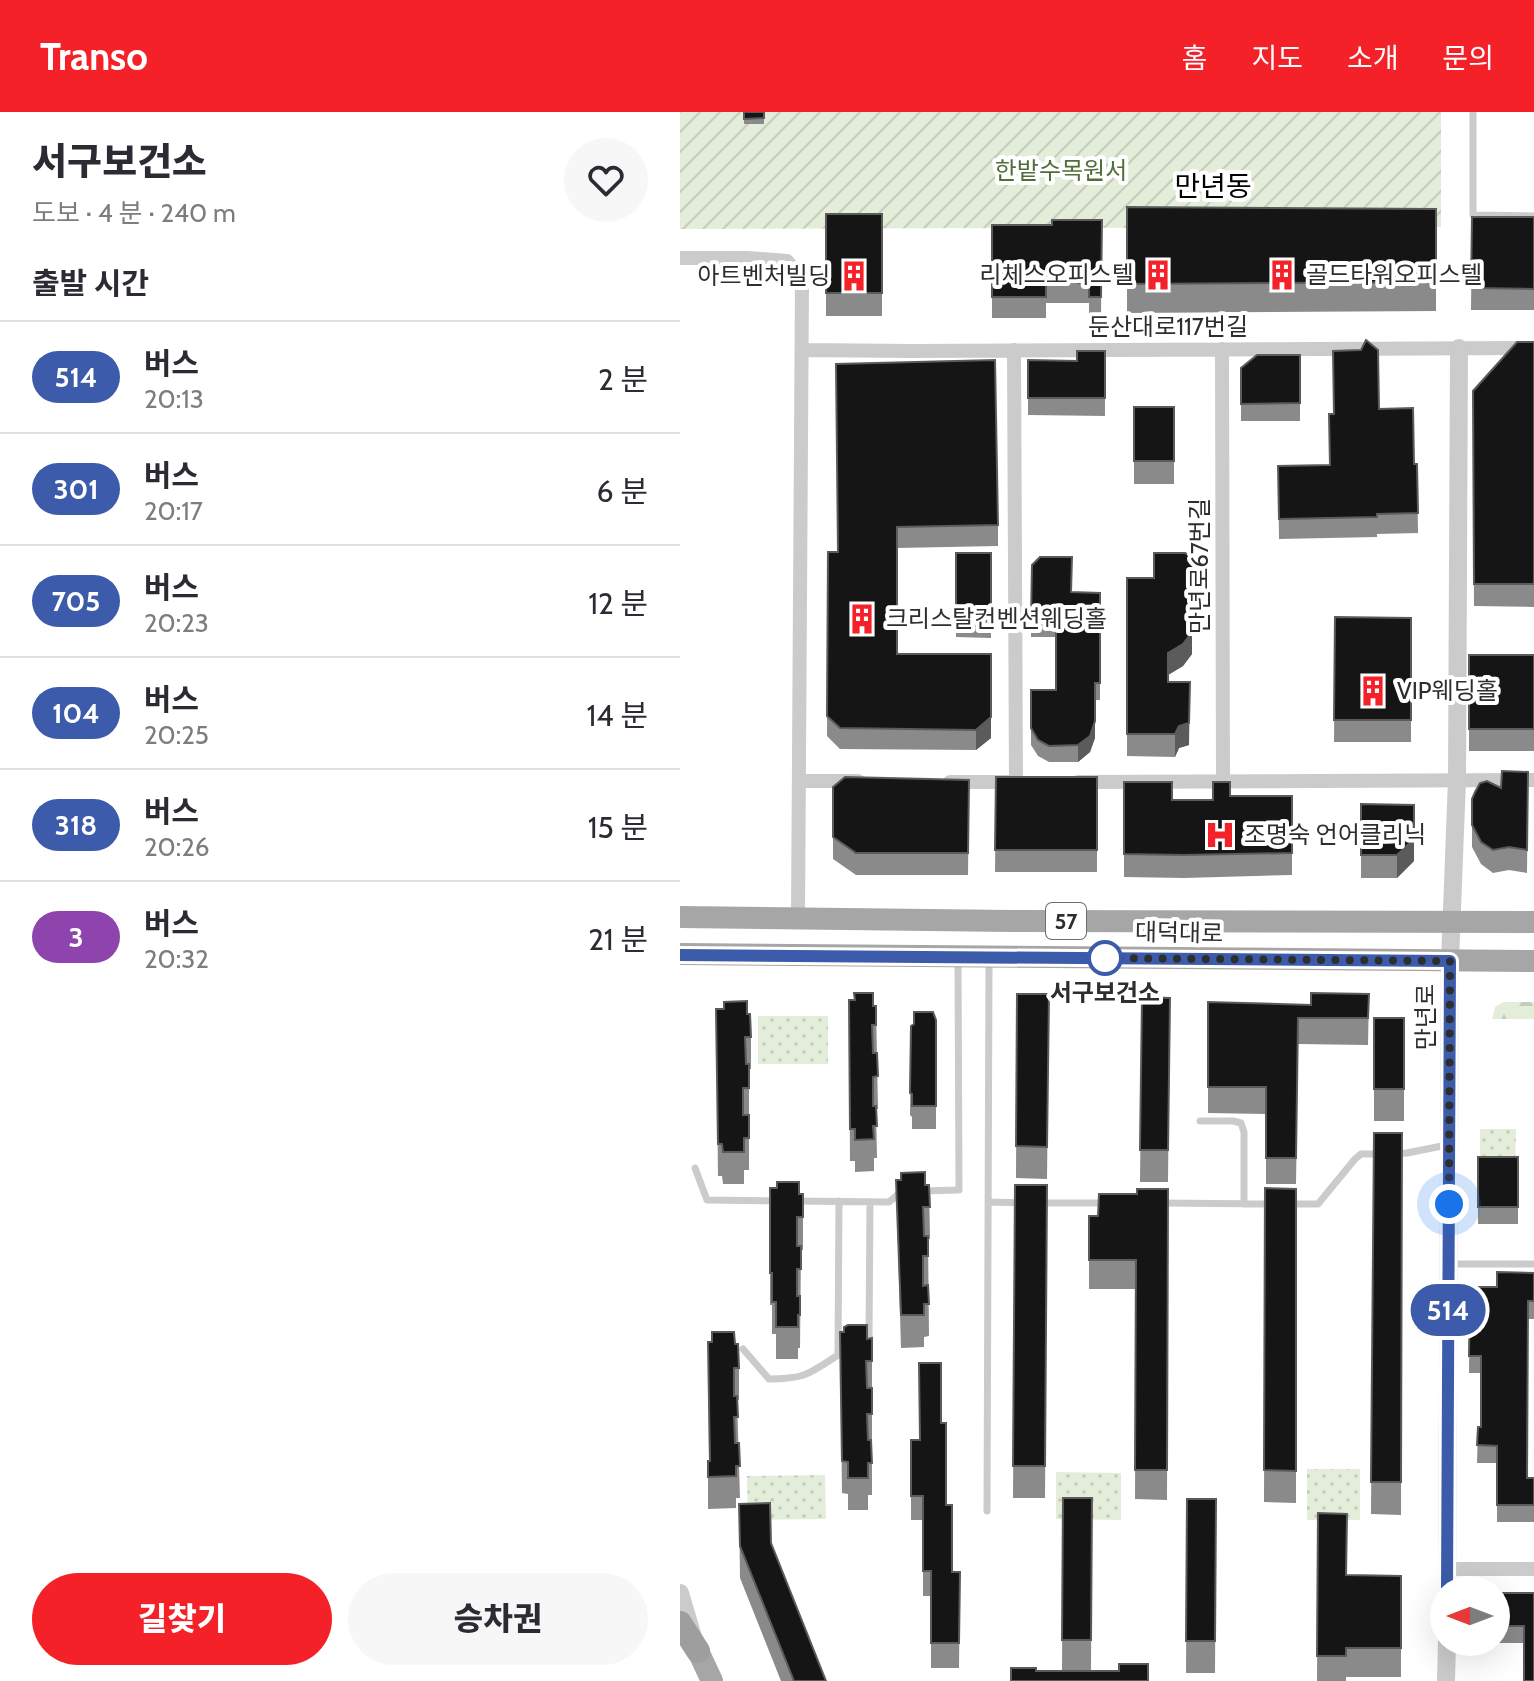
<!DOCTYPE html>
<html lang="ko">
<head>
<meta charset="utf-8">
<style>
  body { margin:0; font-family:Cabin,"Noto Sans KR",sans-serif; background:#f7f7f7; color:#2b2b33; height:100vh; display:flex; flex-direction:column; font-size:30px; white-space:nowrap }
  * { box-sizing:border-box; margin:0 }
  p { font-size:26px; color:#7c7c81 }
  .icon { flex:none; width:44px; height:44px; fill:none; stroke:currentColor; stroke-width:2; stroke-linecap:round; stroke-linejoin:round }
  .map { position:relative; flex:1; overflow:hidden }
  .drawer { display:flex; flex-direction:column; background:#fff; width:680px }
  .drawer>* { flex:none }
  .badge { padding:0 16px; border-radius:26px; font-size:28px; line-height:52px }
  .needle { width:52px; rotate:270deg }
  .tools { position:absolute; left:750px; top:1464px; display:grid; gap:16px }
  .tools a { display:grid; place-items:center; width:80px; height:80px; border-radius:50%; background:#fff; box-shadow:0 8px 32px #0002; font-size:40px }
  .you { position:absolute; width:40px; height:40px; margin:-20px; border:6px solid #fff; border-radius:50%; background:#1a73e8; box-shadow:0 0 0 12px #1a73e833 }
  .map>.badge { position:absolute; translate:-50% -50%; box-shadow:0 0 0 4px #fff }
  h2 { padding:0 32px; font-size:30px; line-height:72px }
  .round { display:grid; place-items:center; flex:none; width:84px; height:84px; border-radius:42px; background:#f7f7f7 }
  .headline { display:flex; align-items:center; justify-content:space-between; height:136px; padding:0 32px }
  h1 { font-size:38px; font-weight:800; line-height:60px }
  .action { display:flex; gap:16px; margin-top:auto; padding:16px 32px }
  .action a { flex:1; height:92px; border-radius:48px; background:#f42129; color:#fff; font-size:32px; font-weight:800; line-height:92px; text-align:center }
  .action a+a { background:#f7f7f7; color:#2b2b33 }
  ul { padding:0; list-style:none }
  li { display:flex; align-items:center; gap:24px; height:112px; padding:0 32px; border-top:2px solid #e1e1e2 }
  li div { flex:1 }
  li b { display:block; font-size:30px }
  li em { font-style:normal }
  li .badge { min-width:88px; font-weight:700; text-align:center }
  header { display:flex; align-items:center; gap:48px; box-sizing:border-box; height:112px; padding:0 40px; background:#f42129; color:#fff }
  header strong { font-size:38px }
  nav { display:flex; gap:44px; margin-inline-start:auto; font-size:28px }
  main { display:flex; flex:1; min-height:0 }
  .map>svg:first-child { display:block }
</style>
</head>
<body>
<header>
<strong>Transo</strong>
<nav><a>홈</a><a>지도</a><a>소개</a><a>문의</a></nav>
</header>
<main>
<section class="drawer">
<div class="headline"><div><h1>서구보건소</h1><p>도보 · 4 분 · 240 m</p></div><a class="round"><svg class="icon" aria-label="heart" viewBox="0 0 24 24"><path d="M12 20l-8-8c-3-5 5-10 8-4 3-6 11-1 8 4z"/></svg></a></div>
<h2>출발 시간</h2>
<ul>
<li><span class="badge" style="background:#3d5bab;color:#fff">514</span><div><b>버스</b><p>20:13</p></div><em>2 분</em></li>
<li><span class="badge" style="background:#3d5bab;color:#fff">301</span><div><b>버스</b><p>20:17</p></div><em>6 분</em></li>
<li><span class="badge" style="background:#3d5bab;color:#fff">705</span><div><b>버스</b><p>20:23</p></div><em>12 분</em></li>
<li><span class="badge" style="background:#3d5bab;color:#fff">104</span><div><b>버스</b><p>20:25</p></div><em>14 분</em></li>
<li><span class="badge" style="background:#3d5bab;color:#fff">318</span><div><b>버스</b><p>20:26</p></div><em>15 분</em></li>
<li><span class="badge" style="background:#8e44ad;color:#fff">3</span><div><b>버스</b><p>20:32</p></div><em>21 분</em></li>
</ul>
<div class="action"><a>길찾기</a><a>승차권</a></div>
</section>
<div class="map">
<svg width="854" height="1569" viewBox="0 0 854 1569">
  <defs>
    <pattern id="forest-firs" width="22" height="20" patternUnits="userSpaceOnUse" patternTransform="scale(2)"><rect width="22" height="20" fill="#e4edda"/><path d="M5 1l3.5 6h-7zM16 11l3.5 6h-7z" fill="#c4ccbb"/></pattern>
    <pattern id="park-dots" width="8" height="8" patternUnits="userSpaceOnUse" patternTransform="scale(2)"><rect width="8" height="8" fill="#e4edda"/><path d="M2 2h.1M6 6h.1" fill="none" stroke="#c4ccbb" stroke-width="1.8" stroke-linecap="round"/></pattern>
    <pattern id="garden-furrows" width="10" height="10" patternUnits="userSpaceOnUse" patternTransform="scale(2)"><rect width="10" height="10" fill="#e4edda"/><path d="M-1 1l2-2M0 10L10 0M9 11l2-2" fill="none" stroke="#c4ccbb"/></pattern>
  </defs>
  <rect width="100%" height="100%" fill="#fff"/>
  <path fill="url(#forest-firs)" d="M 824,890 L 854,890 L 854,907 L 812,907 L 815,895 Z"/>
  <path fill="url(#park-dots)" d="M 78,904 L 148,904 L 148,952 L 78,952 Z
    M 800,1017 L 836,1017 L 835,1059 L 800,1059 Z
    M 627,1357 L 680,1357 L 680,1408 L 627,1408 Z
    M 376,1360 L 441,1361 L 441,1408 L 376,1407 Z
    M 145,1363 L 146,1407 L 68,1408 L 67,1364 Z"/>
  <path fill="url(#garden-furrows)" d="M 0,0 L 761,0 L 761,115 L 0,117 Z"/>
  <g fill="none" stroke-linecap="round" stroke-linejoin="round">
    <path stroke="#cbcbcb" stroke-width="7" d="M 793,0 L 793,103 L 854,104
      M 520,1009 L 553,1009 L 561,1011 L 564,1020 L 564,1092
      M 713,1042 L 727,1041 L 767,1033
      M 15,1056 L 27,1088 L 97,1089
      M 242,1079 L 279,1078 L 278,847
      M 114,1089 L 209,1090 L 222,1079
      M 159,1089 L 158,1243 L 167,1239
      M 308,1090 L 344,1091
      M 360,1091 L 428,1091
      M 480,1091 L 591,1092
      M 608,1092 L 638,1092 L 675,1047 L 681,1042 L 700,1042
      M 769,1152 L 854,1152
      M 182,1231 L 189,1227 L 190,1090
      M 63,1237 L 89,1267 C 125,1267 129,1262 158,1243
      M 307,1399 L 309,850"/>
    <path stroke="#cbcbcb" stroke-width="14" d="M 0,146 L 68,146 L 107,149 L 122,167 L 118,806
      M 542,237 L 543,670
      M 122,238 L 232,239 L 854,236
      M 334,238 L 336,670
      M 119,669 L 178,669
      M 270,670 L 334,670
      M 398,670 L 854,668
      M 767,1457 L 854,1457"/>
    <path stroke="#cbcbcb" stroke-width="18" d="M 767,1478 L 770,849 L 777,668 L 779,236
      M 0,1481 L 13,1525
      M 766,1569 L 767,1530"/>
    <path stroke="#a6a6a6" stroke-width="22" d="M 0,805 L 331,809 L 854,810
      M 0,842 L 854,849
      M 18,1539 L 32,1569"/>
    <path stroke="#9e9e9e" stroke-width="24" d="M 0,1511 L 18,1539"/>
  </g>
  <path fill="#8a8a8a" d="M 64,0 L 84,0 L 84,12 L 64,12 Z
    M 447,95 L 756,97 L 756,199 L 447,201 Z
    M 146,102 L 202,102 L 202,204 L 146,204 Z
    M 792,105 L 854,105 L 854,198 L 791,198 Z
    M 422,108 L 421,205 L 409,205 L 409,191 L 366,191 L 366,206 L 312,206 L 312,113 L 372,113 Z
    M 854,230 L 854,495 L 794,494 L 793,279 Z
    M 425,239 L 425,304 L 348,303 L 348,248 L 397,249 Z
    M 620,243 L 620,309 L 561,309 L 561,256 Z
    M 156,252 L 318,413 L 318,434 L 217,436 L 217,542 L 311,626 L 296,638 L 160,637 L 147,624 L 148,440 L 158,440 Z
    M 454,295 L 494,295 L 494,372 L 454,372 Z
    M 699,297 L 734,352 L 737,352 L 738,421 L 697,422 L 697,425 L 599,427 L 598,354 L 649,353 Z
    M 276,441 L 311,441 L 311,526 L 276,525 Z
    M 352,453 L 392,480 L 420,481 L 420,588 L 415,588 L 415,626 L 410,640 L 398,650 L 369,650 L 358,644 L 351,633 L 351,578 L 376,578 L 376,525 L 351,525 Z
    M 520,455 L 520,516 L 512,516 L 512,542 L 503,554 L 488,563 L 488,570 L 509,633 L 499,636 L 495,645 L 447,644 L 447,466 L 474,466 Z
    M 655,505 L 731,506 L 731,630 L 654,630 Z
    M 789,543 L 854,543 L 854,639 L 789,639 Z
    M 848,660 L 847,761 L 829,758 L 813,761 L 801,752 L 792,735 L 792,687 L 821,676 Z
    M 316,665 L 417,665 L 417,760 L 315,760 Z
    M 289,668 L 288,763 L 176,763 L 153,747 L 153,675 Z
    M 444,670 L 492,688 L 533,688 L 550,684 L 612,684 L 612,763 L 504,766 L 444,765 Z
    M 681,692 L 734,749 L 717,766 L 681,766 Z
    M 337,882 L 369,882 L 367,1067 L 336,1066 Z
    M 689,882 L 688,933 L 618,932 L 616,1072 L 586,1072 L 586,1002 L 528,1001 L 528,890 L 631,893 Z
    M 462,885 L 490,886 L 488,1070 L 460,1070 Z
    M 169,888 L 196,894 L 198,997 L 196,997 L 197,1046 L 194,1046 L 194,1059 L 175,1060 L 175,1049 L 170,1049 Z
    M 36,897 L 67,902 L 71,925 L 71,957 L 69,957 L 69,1058 L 64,1058 L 64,1072 L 43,1072 L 42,1064 L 38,1064 Z
    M 694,906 L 724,906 L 724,1009 L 694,1009 Z
    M 256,908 L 256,1017 L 232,1017 L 232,1005 L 230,1003 L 231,914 Z
    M 694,1021 L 722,1021 L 721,1403 L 691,1402 Z
    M 798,1045 L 838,1045 L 838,1112 L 798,1112 Z
    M 216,1068 L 249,1073 L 250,1127 L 248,1127 L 249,1224 L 244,1225 L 244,1235 L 221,1236 Z
    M 335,1073 L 367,1073 L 365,1386 L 333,1386 Z
    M 90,1076 L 123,1082 L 123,1138 L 121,1138 L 120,1236 L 118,1236 L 118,1247 L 96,1247 L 96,1222 L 92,1222 L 92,1193 L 90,1193 Z
    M 585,1076 L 616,1077 L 616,1391 L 584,1390 Z
    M 488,1077 L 487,1388 L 455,1387 L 456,1177 L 409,1177 L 409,1104 L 418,1104 L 457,1082 Z
    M 854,1161 L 854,1207 L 848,1207 L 847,1366 L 854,1366 L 854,1410 L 817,1410 L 817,1351 L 797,1351 L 798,1315 L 801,1315 L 801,1261 L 789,1261 L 790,1175 L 817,1175 Z
    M 160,1220 L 187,1227 L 192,1226 L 192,1383 L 188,1383 L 188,1398 L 168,1398 L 168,1382 L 162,1381 Z
    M 28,1230 L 55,1232 L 59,1256 L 59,1288 L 57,1288 L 60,1386 L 56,1386 L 56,1396 L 28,1397 L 28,1349 L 29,1349 Z
    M 261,1311 L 272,1460 L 280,1460 L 279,1556 L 251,1556 L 251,1484 L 243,1484 L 243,1408 L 231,1408 L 231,1328 L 240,1328 Z
    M 383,1386 L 412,1386 L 411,1559 L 468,1569 L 356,1559 L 382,1559 Z
    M 507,1387 L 536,1387 L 535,1561 L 506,1561 Z
    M 59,1392 L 91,1431 L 146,1569 L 101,1569 L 60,1466 Z
    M 638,1401 L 667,1463 L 721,1464 L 721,1565 L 666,1565 L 666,1569 L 637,1569 Z
    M 816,1481 L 854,1481 L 844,1531 L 809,1531 L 809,1530 L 816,1530 Z"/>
  <path fill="#5b5b5b" d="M 512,520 L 512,542 L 503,554 L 488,563 L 488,541 Z
    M 311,542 L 311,626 L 296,638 L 296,618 Z
    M 510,570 L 509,633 L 499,636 L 495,645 L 495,622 Z
    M 415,609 L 415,626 L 410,640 L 398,650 L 398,633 Z
    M 734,715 L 734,749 L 717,766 L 717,743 Z"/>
  <path fill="#151515" stroke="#5b5b5b" stroke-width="2" d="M 64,0 L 84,0 L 84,6 L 64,7 Z
    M 447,95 L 756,97 L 756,170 L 447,172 Z
    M 146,102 L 202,102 L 202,181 L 146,181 Z
    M 792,105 L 854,105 L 854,177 L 791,176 Z
    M 372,108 L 422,108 L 421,185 L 409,185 L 409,171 L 366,171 L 366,185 L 312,185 L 312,113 L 372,113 Z
    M 686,228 L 698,238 L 699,297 L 733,296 L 734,352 L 737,352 L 738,401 L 697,402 L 697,405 L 599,407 L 598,354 L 650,353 L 649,302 L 654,302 L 653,239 L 681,238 Z
    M 837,230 L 854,230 L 854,472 L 794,472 L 793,279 Z
    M 397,239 L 425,239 L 425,286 L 348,286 L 348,248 L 397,249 Z
    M 577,243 L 620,243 L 620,291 L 561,292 L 561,256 Z
    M 315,248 L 318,413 L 217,415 L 217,542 L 311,542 L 311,605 L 296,618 L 160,616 L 147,604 L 148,440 L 158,440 L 156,252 Z
    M 454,295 L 494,295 L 494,349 L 454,349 Z
    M 276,441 L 311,441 L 311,503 L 276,503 Z
    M 474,441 L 505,441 L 514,445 L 520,455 L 520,493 L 511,493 L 512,520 L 503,532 L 488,541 L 488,570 L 510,570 L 509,611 L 499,614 L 495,622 L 447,622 L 447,466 L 474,466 Z
    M 360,445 L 392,445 L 391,480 L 420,481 L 420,571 L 415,571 L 415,609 L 410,624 L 398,633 L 369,634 L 358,628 L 351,616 L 351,578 L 376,578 L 376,508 L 351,508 L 352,453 Z
    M 655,505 L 731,506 L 731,608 L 654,608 Z
    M 789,543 L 854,543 L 854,617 L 789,617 Z
    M 822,659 L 848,660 L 847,738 L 829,735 L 813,738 L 801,730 L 792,713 L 792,687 L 795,680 L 800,671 L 807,669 L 821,676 Z
    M 165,665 L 289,668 L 288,741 L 176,741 L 153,725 L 153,675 Z
    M 316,665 L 417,665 L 417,738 L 315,738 Z
    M 444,670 L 492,670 L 492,688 L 533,688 L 533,670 L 550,670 L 550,684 L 612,684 L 612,741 L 504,743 L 444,742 Z
    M 681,692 L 734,693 L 734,727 L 717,743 L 681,743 Z
    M 174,881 L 193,881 L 193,894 L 196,894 L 196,913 L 192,913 L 193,941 L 197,941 L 198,964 L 193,965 L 193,994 L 196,994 L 197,1014 L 193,1014 L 194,1027 L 175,1028 L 175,1017 L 170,1017 L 169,888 L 175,888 Z
    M 631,881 L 689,882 L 688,906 L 618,906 L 616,1046 L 586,1046 L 586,975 L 528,975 L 528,890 L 631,893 Z
    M 337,882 L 369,882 L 367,1035 L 336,1034 Z
    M 462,885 L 490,886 L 488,1038 L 460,1038 Z
    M 67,889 L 67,902 L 70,902 L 71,925 L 65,925 L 66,952 L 69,952 L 69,976 L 63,976 L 63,1003 L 69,1003 L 69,1026 L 64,1026 L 64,1040 L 43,1040 L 42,1032 L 38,1032 L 36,897 L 44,897 L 44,890 Z
    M 234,900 L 253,900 L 256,908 L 256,994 L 232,994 L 232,982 L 230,981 L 231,914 L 234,912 Z
    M 694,906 L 724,906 L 724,977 L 694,977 Z
    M 694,1021 L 722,1021 L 721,1370 L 691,1370 Z
    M 798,1045 L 838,1045 L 838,1095 L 798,1095 Z
    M 245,1060 L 245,1073 L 249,1073 L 250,1095 L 243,1095 L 244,1124 L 248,1124 L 248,1144 L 243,1144 L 243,1174 L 248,1173 L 249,1192 L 244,1192 L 244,1203 L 221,1203 L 216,1068 L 221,1068 L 221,1061 Z
    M 97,1070 L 119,1070 L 119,1082 L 123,1082 L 123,1105 L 117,1105 L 117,1134 L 121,1134 L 121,1157 L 117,1157 L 117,1184 L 120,1184 L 120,1203 L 118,1203 L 118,1215 L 96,1215 L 96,1190 L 92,1190 L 92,1161 L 90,1161 L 90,1076 L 97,1076 Z
    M 335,1073 L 367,1073 L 365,1354 L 333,1354 Z
    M 585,1076 L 616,1077 L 616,1359 L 584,1358 Z
    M 457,1077 L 488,1077 L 487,1358 L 455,1358 L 456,1148 L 409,1148 L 409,1104 L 418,1104 L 419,1082 L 457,1082 Z
    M 817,1160 L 854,1161 L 854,1189 L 848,1189 L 847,1366 L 854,1366 L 854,1393 L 817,1393 L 817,1334 L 797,1333 L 798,1315 L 801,1315 L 801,1244 L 789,1244 L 790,1175 L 817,1175 Z
    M 168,1213 L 187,1213 L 187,1227 L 192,1226 L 192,1249 L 186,1249 L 187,1276 L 192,1276 L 192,1302 L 187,1302 L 188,1328 L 191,1328 L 192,1351 L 188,1351 L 188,1366 L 168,1366 L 168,1350 L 162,1349 L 160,1220 L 164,1220 L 164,1215 Z
    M 32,1220 L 54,1220 L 55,1232 L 58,1232 L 59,1256 L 54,1256 L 54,1284 L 57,1284 L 58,1305 L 54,1305 L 55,1331 L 59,1331 L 60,1354 L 56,1354 L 56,1364 L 28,1365 L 28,1349 L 30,1349 L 28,1230 L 32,1230 Z
    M 239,1251 L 261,1251 L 261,1311 L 266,1311 L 266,1393 L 272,1393 L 272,1460 L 280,1460 L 279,1531 L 251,1531 L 251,1459 L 243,1459 L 243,1384 L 231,1384 L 231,1328 L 240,1328 Z
    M 383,1386 L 412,1386 L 411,1528 L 382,1528 Z
    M 507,1387 L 536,1387 L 535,1529 L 506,1529 Z
    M 90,1391 L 91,1431 L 146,1569 L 114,1569 L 60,1434 L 59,1392 Z
    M 638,1401 L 667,1402 L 666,1463 L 721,1464 L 721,1536 L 666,1536 L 666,1544 L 637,1544 Z
    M 816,1481 L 854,1481 L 854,1569 L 844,1569 L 844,1514 L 816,1514 Z
    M 439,1552 L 468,1552 L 468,1569 L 331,1569 L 331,1556 L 356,1556 L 356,1559 L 439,1559 Z"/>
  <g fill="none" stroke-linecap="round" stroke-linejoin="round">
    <g stroke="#fff" stroke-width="18">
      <path id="line" d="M 0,843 L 770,849 L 767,1478"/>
    </g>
    <use href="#line" stroke="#3d5bab" stroke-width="12"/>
    <path stroke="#2e2e2e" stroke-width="8" stroke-dasharray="0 14.4" d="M 425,846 L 770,849 L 769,1092"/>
  </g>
  <defs>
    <g id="building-bare" transform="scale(2.4)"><path d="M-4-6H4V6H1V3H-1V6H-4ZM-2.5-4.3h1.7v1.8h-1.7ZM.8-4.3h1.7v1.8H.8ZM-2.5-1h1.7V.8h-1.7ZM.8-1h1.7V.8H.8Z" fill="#f42129" stroke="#fff" stroke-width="2.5" paint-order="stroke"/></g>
    <g id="hospital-bare" transform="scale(2.4)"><path d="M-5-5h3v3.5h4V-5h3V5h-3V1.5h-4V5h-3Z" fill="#f42129" stroke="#fff" stroke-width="2.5" paint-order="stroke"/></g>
  </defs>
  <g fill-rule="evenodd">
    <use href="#building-bare" x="478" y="163"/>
    <use href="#building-bare" x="602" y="163"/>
    <use href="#building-bare" x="174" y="164"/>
    <use href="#building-bare" x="182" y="507"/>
    <use href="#building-bare" x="693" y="579"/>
    <use href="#hospital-bare" x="540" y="723"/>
  </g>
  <circle fill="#fff" stroke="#3d5bab" stroke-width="4" cx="425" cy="846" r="16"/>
  <g text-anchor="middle" stroke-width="8" stroke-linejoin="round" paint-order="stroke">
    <rect fill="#fff" stroke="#6d6d6d" stroke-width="2" x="366" y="791" width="40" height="36" rx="6"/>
    <g font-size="22" font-weight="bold" fill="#2e2e2e">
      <text x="386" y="817">57</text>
    </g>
    <g font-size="24" fill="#4f6e38" stroke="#fff">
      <text x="381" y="67">한밭수목원서</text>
    </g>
    <g font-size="24" fill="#2e2e2e" stroke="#fff" text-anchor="start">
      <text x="454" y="171" text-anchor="end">리체스오피스텔</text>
      <text x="626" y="171">골드타워오피스텔</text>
      <text x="150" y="172" text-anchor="end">아트벤처빌딩</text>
      <text x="206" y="515">크리스탈컨벤션웨딩홀</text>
      <text x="717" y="587">VIP웨딩홀</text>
      <text x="564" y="731">조명숙 언어클리닉</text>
    </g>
    <g font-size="24" fill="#2e2e2e" stroke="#fff">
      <text x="488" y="223">둔산대로117번길</text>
      <text transform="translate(520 454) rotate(-90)" y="8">만년로67번길</text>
      <text transform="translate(499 821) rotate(1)" y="8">대덕대로</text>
      <text transform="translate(746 905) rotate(-90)" y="8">만년로</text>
    </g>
    <g font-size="24" font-weight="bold" fill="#2e2e2e" stroke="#fff">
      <text x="425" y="889">서구보건소</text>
    </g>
    <g font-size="28" fill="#000" stroke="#fff">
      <text x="533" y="84">만년동</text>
    </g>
  </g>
</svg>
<div class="tools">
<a><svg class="needle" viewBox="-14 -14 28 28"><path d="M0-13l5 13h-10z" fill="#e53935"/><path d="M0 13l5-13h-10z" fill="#7c7c81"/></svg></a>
</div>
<div class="you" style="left:769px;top:1092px"></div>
<b class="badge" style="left:768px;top:1198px;background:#3d5bab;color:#fff">514</b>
</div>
</main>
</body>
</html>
